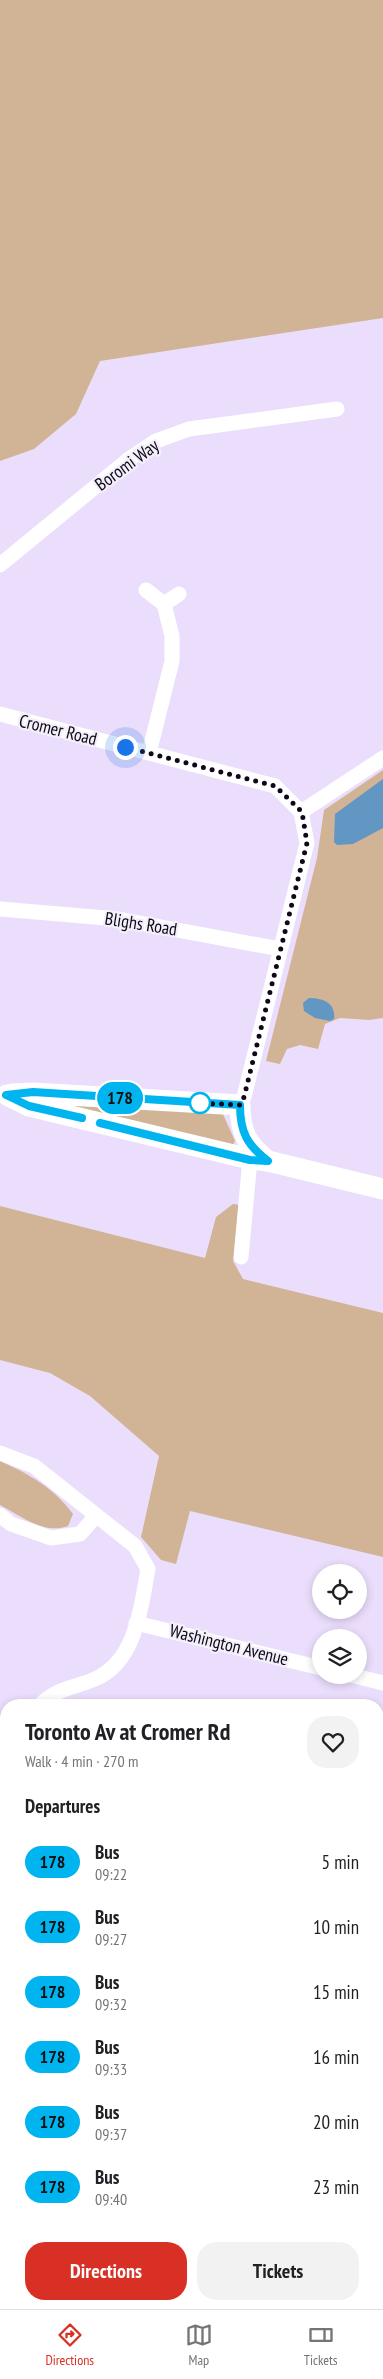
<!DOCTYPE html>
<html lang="en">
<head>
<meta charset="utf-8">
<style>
  body { margin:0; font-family:"PT Sans Narrow",sans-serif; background:#f2f2f2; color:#202124; height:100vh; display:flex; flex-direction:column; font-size:19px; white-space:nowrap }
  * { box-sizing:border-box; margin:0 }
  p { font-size:16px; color:#757577 }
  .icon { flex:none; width:28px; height:28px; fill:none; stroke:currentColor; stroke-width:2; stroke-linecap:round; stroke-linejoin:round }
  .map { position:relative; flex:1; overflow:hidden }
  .side { position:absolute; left:0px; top:1699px; width:384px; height:611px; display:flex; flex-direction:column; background:#fff; border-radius:20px 20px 0 0; box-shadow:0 2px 8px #0003 }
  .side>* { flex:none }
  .badge { padding:0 10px; border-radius:16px; font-size:18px; line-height:32px }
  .tools { position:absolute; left:312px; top:1564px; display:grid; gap:10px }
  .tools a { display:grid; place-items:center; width:55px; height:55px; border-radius:50%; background:#fff; box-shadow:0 2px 8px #0003; font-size:25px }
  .you { position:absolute; width:25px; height:25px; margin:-12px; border:4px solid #fff; border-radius:50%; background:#1a73e8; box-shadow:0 0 0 8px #1a73e833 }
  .map>.badge { position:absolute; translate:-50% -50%; box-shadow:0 0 0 2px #fff }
  h2 { padding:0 25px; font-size:19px; line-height:45px }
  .round { display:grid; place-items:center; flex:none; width:52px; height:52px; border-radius:20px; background:#f2f2f2 }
  .head { display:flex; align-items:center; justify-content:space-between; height:85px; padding:0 25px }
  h1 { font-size:24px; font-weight:600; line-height:38px }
  .button { display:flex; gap:10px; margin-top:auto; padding:10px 25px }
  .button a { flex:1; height:58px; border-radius:20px; background:#d93025; color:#fff; font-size:20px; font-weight:600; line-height:58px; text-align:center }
  .button a+a { background:#f2f2f2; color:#202124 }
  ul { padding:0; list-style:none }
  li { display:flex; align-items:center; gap:15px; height:65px; padding:0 25px }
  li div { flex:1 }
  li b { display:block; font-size:19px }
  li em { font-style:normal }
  li .badge { min-width:55px; font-weight:700; text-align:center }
  .menu { display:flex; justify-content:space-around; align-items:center; height:70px; border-top:1px solid #e0e0e0; background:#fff; font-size:14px; color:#757577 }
  .menu a { display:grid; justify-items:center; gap:2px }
  .menu .selected { color:#d93025 }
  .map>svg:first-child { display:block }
</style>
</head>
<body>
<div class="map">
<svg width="383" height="2309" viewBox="0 0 383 2309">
  <rect width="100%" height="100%" fill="#ebdefc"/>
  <path fill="#d1b396" d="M 0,0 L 383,0 L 383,318 L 100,361 L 76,414 L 34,449 L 0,461 Z
    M 383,770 L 383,1018 L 369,1020 L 340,1018 L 325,1024 L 318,1049 L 300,1045 L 287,1049 L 280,1064 L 266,1061 L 317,858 L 324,810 Z
    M 26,1098 L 222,1112 L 235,1141 L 232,1147 Z
    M 233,1204 L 240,1205 L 237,1242 L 233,1261 L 243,1279 L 383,1313 L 383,1557 L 190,1511 L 176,1564 L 161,1560 L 141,1537 L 159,1456 L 90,1396 L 50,1373 L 0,1360 L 0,1206 L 205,1258 L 216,1217 Z
    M 0,1461 C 29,1474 54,1488 73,1514 L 68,1526 C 44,1535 21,1516 0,1505 Z
    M 378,2054 L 383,2055 L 383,2309 L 110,2309 L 116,2304 L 378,2304 Z"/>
  <path fill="#6296c3" d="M 383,779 L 383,828 L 353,844 L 337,845 L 334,842 L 335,814 Z
    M 309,998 C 323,998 336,1003 334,1019 L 330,1021 L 315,1018 L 304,1011 L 303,1003 Z"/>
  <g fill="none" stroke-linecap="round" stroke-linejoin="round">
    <path stroke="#fff" stroke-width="15" d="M 0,565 L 129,459 L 156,441 L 189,429 L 337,409
      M 146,590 L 164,604 L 172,636 L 172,661 L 149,753
      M 164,604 L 179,594
      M 0,714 L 275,786 L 301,812 L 307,843 L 244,1097 L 240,1105
      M 301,812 L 383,758
      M 0,909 L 118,919 L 280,949
      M 241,1257 L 250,1159
      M 0,1453 L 34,1466 L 135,1546 L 148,1569 C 141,1608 136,1661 95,1679 C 74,1688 57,1688 40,1705
      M 0,1515 L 11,1524 L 51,1538 L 80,1534 L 96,1516
      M 136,1623 L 321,1668
      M 351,1675 L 383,1683
      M 0,1853 L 6,1827
      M 378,1932 L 383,1933
      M 0,1981 L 6,1982
      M 0,2213 L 6,2187"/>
    <path stroke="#fff" stroke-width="21" d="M 12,1094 L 33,1093 L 240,1105 C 240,1132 247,1145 268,1161
      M 7,1095 L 29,1106 L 250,1159 L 268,1161 L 383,1189"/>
  </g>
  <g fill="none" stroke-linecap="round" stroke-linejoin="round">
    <g stroke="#fff" stroke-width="11">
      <path id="line" d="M 82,1118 L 29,1106 L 6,1095 L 33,1092 L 240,1105 C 240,1132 247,1145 268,1161 L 250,1160 L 100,1123"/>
    </g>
    <use href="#line" stroke="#00b5ef" stroke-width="8"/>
    <path stroke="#100818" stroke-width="5" stroke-dasharray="0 9" d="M 125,747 L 275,786 L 302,812 L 307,843 L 244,1097 L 240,1105 L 200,1103"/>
  </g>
  <circle fill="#fff" stroke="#00b5ef" stroke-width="2.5" cx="200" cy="1103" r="10"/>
  <g text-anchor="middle" stroke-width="4.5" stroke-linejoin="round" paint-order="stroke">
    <g font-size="18" fill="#100818" stroke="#f4f0fa">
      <text transform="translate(127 465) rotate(-36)" y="6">Boromi Way</text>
      <text transform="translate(58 730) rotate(14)" y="6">Cromer Road</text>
      <text transform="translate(141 924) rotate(9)" y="6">Blighs Road</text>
      <text transform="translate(229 1645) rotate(14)" y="6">Washington Avenue</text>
    </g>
  </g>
</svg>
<div class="tools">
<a><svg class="icon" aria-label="locate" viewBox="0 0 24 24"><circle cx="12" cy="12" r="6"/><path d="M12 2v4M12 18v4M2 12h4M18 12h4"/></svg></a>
<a><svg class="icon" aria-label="layers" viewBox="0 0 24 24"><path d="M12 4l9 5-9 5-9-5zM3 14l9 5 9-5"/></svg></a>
</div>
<div class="you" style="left:125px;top:747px"></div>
<b class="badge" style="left:120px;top:1098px;background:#00b5ef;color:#111">178</b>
<section class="side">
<div class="head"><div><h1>Toronto Av at Cromer Rd</h1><p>Walk · 4 min · 270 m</p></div><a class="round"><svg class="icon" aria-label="heart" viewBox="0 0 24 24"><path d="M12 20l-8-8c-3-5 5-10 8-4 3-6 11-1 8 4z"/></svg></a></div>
<h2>Departures</h2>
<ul>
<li><span class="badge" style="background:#00b5ef;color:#111">178</span><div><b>Bus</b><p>09:22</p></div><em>5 min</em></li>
<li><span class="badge" style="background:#00b5ef;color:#111">178</span><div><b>Bus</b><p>09:27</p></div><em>10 min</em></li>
<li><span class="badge" style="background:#00b5ef;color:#111">178</span><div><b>Bus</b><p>09:32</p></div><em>15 min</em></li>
<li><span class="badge" style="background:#00b5ef;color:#111">178</span><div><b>Bus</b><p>09:33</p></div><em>16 min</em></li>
<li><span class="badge" style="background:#00b5ef;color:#111">178</span><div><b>Bus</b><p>09:37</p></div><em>20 min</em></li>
<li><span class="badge" style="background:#00b5ef;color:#111">178</span><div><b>Bus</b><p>09:40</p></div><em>23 min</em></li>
</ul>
<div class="button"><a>Directions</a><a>Tickets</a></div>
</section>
</div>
<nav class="menu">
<a class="selected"><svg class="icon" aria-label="directions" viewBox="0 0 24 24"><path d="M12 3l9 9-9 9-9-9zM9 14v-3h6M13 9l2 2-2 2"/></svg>Directions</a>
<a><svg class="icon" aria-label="map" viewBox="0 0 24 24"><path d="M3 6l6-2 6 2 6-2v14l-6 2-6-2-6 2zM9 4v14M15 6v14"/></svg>Map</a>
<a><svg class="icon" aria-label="tickets" viewBox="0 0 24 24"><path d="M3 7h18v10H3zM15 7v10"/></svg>Tickets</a>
</nav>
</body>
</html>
